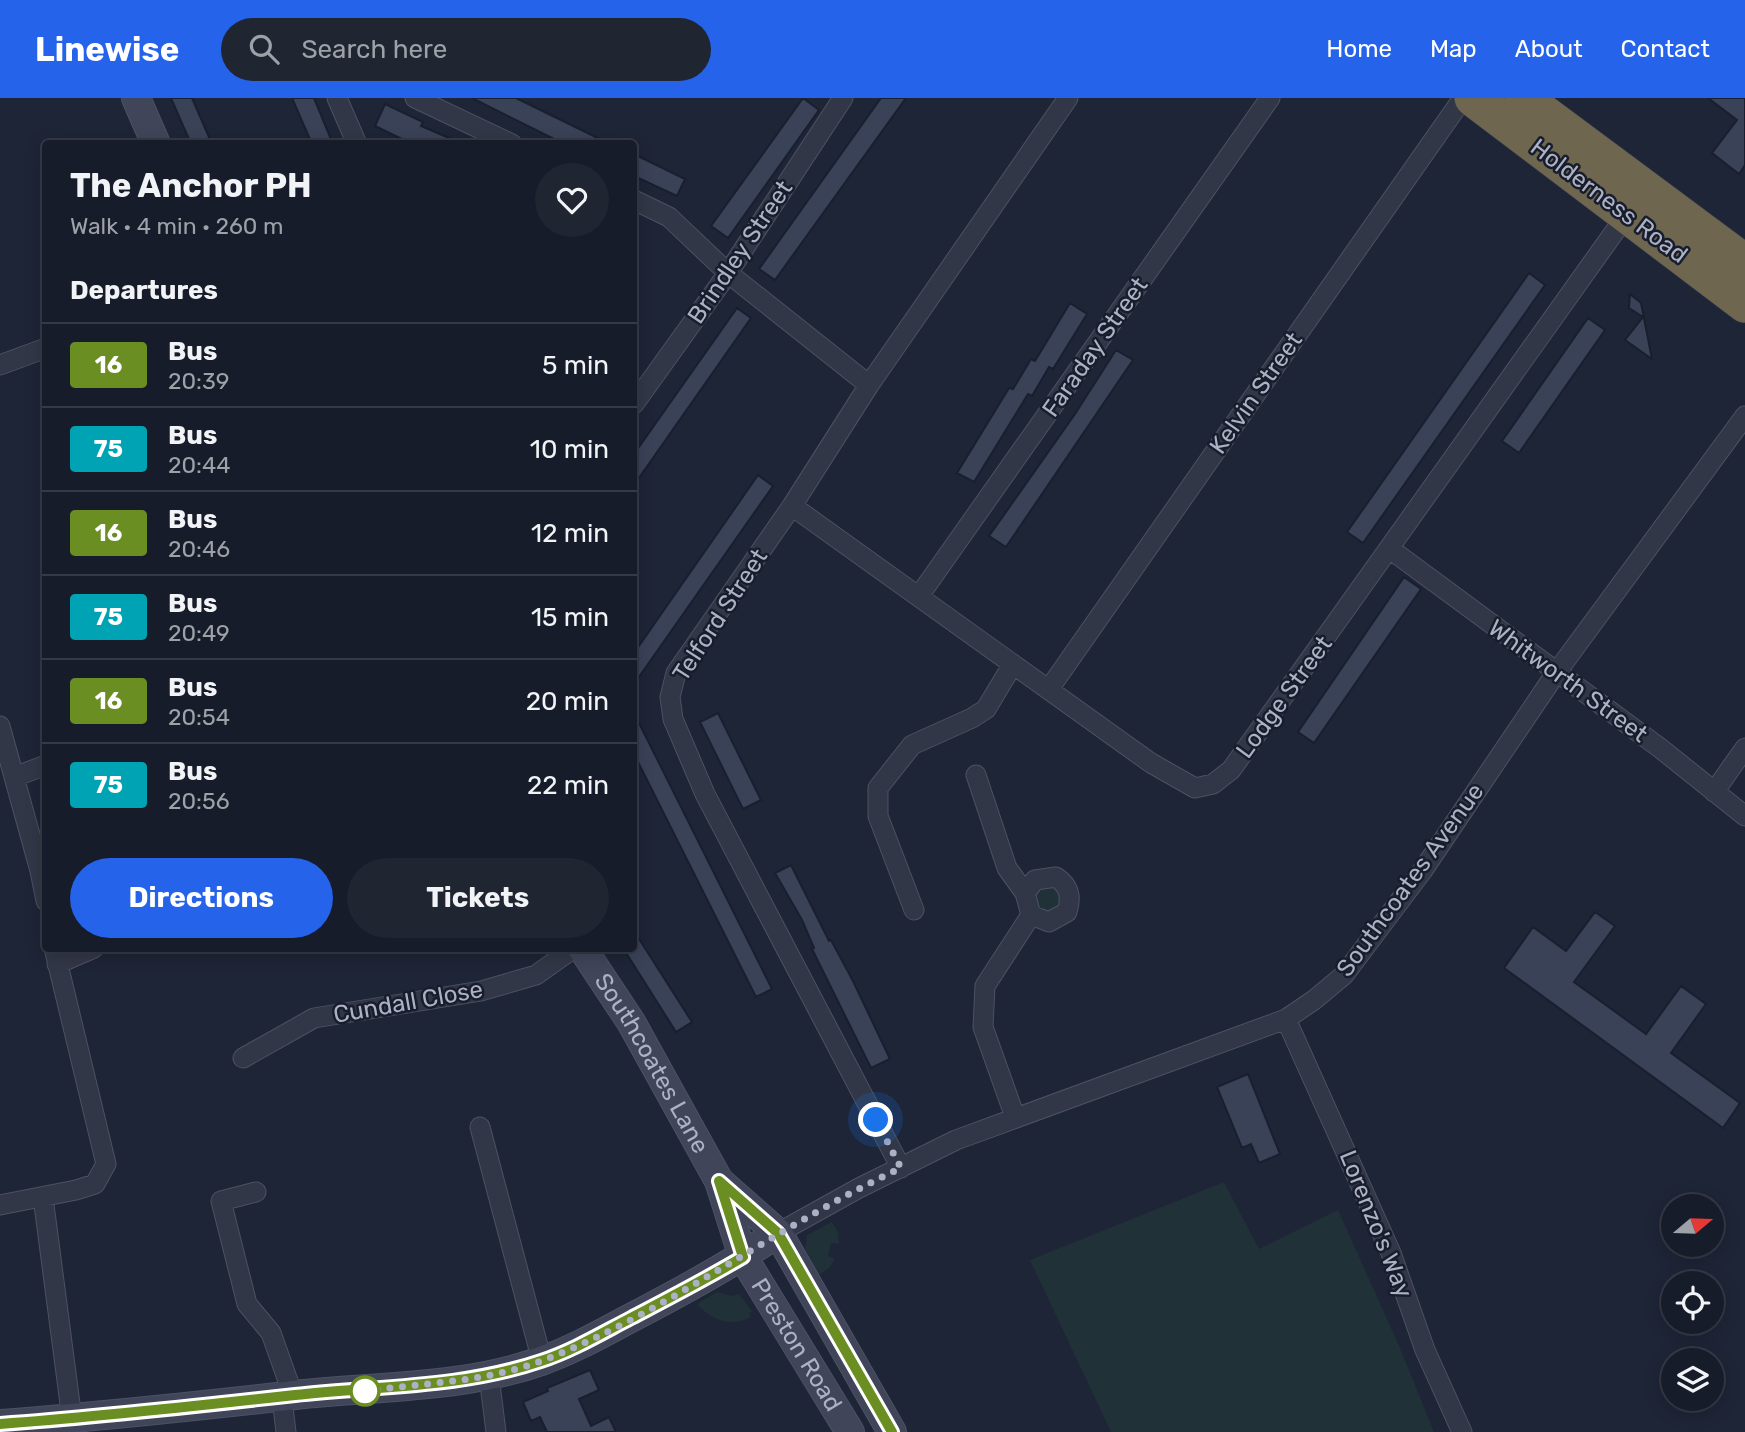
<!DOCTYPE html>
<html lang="en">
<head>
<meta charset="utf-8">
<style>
  body { margin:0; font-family:Rubik,sans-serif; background:#1f2531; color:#f1f3f6; height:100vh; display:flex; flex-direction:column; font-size:26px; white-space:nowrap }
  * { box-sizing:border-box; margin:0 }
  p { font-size:23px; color:#9ea1a8 }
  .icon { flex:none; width:38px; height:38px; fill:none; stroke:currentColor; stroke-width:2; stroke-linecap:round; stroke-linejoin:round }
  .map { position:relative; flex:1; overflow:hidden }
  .drawer { position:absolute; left:42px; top:42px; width:595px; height:812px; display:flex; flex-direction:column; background:#161c29; border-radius:7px; box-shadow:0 4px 18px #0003,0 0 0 2px #353a46 }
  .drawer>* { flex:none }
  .badge { padding:0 14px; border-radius:5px; font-size:24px; line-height:46px }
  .needle { width:46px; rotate:71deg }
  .controls { position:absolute; left:1661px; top:1096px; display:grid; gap:14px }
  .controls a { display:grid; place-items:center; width:63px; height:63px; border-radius:50%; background:#161c29; box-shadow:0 4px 18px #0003,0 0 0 2px #353a46; font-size:35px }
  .you { position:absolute; width:35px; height:35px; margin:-18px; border:5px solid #fff; border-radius:50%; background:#1a73e8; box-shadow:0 0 0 10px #1a73e833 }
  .map>.badge { position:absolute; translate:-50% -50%; box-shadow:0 0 0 4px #fff }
  h2 { padding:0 28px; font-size:26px; line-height:63px }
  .round { display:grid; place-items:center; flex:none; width:74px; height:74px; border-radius:37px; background:#1f2531 }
  .summary { display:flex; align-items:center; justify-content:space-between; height:119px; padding:0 28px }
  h1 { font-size:33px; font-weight:700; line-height:52px }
  .action { display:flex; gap:14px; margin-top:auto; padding:14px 28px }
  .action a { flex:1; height:80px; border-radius:42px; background:#2563eb; color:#fff; font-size:28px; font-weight:700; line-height:80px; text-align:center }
  .action a+a { background:#1f2531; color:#f1f3f6 }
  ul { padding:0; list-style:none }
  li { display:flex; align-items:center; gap:21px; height:84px; padding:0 28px; border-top:2px solid #353a46 }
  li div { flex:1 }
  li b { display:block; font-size:26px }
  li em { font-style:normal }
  li .badge { min-width:77px; font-weight:700; text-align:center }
  header { display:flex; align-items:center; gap:42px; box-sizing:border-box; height:98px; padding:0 35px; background:#2563eb; color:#fff }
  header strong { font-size:33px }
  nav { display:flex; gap:38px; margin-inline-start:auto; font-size:24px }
  .search { width:490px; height:63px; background:#1f2531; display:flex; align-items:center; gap:18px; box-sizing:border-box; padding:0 24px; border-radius:38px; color:#9ea1a8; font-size:26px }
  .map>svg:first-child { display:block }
</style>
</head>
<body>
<header>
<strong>Linewise</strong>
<div class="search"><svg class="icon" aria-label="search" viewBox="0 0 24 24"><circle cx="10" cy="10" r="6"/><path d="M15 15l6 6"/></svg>Search here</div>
<nav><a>Home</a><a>Map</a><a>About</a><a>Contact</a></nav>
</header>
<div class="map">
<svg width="1745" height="1334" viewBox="0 0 1745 1334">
  <rect width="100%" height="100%" fill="#1e2537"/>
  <path fill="#203138" d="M 1040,785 L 1058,789 L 1060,806 L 1052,814 L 1041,814 L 1031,795 Z
    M 1224,1084 L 1259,1151 L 1338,1112 L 1400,1250 L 1434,1334 L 1111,1334 L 1030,1162 Z
    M 832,1124 L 838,1134 L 839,1146 L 831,1145 L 828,1158 L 835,1161 L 829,1170 L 819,1177 L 805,1151 L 807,1137 Z
    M 717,1194 L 732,1198 L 739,1196 L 752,1213 L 749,1215 L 751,1219 C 730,1230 712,1222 697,1206 Z"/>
  <path fill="#3a4258" stroke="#191f2e" stroke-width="2" d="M 171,0 L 192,0 L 212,46 L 191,46 Z
    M 292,0 L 314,0 L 333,46 L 312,46 Z
    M 472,0 L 516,0 L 610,46 L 564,46 Z
    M 803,0 L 819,12 L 728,140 L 711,128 Z
    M 881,0 L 906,0 L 775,182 L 759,171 Z
    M 1708,0 L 1745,0 L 1745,67 L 1739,76 L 1712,55 L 1737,22 Z
    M 385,6 L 423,24 L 421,28 L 463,46 L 412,46 L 375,28 Z
    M 634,56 L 685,81 L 677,98 L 634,78 Z
    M 1529,175 L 1545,187 L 1363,445 L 1347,434 Z
    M 1630,196 L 1641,205 L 1652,261 L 1625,242 L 1643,219 L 1629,210 Z
    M 1070,205 L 1087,216 L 1053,271 L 1049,269 L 1032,298 L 1028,296 L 974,384 L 957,375 L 1009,290 L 1013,291 L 1031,261 L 1035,263 Z
    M 737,210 L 751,220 L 634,387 L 634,356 Z
    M 1588,220 L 1605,232 L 1519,355 L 1502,343 Z
    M 1116,252 L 1133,262 L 1006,449 L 989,438 L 1075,316 Z
    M 758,377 L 773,388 L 634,586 L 634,555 Z
    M 1404,479 L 1421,491 L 1314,645 L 1298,634 Z
    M 634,615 L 772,891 L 756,899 L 634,656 Z
    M 718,615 L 761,702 L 743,711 L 700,624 Z
    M 791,767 L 829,843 L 831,842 L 853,883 L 890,961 L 871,970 L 812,851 L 814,850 L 802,822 L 775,775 Z
    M 1595,814 L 1615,828 L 1574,884 L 1646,936 L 1681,888 L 1706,906 L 1671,955 L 1740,1005 L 1723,1030 L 1504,870 L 1533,829 L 1566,853 Z
    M 634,833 L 692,924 L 676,934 L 623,850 L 634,850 Z
    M 1248,976 L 1280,1056 L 1259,1065 L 1251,1046 L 1242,1050 L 1217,989 Z
    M 590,1272 L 599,1292 L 579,1301 L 591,1328 L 609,1319 L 616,1334 L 547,1334 L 540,1319 L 531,1323 L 523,1304 L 548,1293 L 547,1290 Z"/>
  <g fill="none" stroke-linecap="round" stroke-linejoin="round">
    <g stroke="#4c5263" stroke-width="21">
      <path id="street" d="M 337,0 L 357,46
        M 415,0 L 512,46
        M 634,102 L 669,119 L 728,175 L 869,287
        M 0,267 L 46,250
        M 634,306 L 728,175 L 843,0
        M 792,408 L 1151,665 L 1195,690 L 1213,686 L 1231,672 L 1630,112
        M 1390,451 L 1660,650 L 1745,718
        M 919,498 L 1270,0
        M 1049,591 L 1463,0
        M 0,628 L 40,773 L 46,803
        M 976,677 L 1007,770 L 1025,795 L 1031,817 L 985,888 L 983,929 L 1015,1019
        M 14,679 L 46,667
        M 1714,694 L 1745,650
        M 1025,795 L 1035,782 L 1056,779 C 1069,788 1072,798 1067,814 L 1049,824 L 1031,817
        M 914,812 L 878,718 L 878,690 L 912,647 L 972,620 L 986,611 L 1013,566
        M 57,866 L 94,850
        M 1286,921 L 1391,1155 L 1425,1252 L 1462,1334
        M 243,960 L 314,920 L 481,893 L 536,877 L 574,850
        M 480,1029 L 542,1263
        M 901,1070 L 705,696 L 673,621 L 670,599 L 676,575 L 792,408 L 869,287 L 1068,0
        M 256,1094 L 221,1103 L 247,1206 L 271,1235 L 293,1297
        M 43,1099 L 72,1321
        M 0,1107 L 76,1092 L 95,1086 L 106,1066 L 54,850
        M 778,1135 L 859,1090 L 956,1042 L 1286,921 L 1314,902 L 1344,877 L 1423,772 L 1556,575 L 1745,318
        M 489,1278 L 496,1334
        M 282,1300 L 286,1334"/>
    </g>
    <g stroke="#4c5263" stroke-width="30">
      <g id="secondary">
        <path d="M 136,0 L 156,46"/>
        <path id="s1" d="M 582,850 L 631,924 L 719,1083 L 743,1159 L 850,1334"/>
        <path d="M 719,1083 L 778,1135 L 892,1334"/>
        <path d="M 0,1326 C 99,1319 197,1308 295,1297 C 377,1288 462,1291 541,1263 C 570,1253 599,1237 627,1222 C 679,1195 729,1168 778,1135"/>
      </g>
    </g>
    <g stroke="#393f4f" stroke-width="38">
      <path id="highway" d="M 1473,0 L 1745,206
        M 1523,0 L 1745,165"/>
    </g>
    <use href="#street" stroke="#323747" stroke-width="19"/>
    <use href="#secondary" stroke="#40455a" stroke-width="28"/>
    <use href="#highway" stroke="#6e664e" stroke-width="37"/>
  </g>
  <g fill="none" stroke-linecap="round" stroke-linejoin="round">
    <g stroke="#fff" stroke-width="16">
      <path id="line" d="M 0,1326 C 99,1319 197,1308 295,1297 C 377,1288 462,1290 541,1263 C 572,1253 602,1235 631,1220 C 669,1200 706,1181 743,1159 L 719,1083 L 778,1135 L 892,1334"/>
    </g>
    <use href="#line" stroke="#6b8e23" stroke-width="10"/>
    <path stroke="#acb1c5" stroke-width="7" stroke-dasharray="0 12.6" d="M 365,1293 C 424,1285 487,1284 544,1262 C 670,1213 778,1127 901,1070 L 876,1022"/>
  </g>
  <circle fill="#fff" stroke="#6b8e23" stroke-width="3.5" cx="365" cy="1293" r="14"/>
  <g text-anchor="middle" stroke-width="5" stroke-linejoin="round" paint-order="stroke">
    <g font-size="24" fill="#acb1c5" stroke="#181d2b">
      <text transform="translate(1609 103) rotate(37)" y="8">Holderness Road</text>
      <text transform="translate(740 154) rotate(-56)" y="8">Brindley Street</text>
      <text transform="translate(1095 249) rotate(-55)" y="8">Faraday Street</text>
      <text transform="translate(1256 295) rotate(-55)" y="8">Kelvin Street</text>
      <text transform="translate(720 517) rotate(-57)" y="8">Telford Street</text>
      <text transform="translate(1568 583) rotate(36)" y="8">Whitworth Street</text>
      <text transform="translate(1284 599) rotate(-54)" y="8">Lodge Street</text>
      <text transform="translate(1410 782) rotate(-54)" y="8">Southcoates Avenue</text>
      <text transform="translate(408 904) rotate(-10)" y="8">Cundall Close</text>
      <text dy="8" stroke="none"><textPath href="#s1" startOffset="135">Southcoates Lane</textPath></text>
      <text transform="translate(1376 1126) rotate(68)" y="8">Lorenzo's Way</text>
      <text dy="8" stroke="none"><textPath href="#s1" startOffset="453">Preston Road</textPath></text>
    </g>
  </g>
</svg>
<div class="controls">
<a><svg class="needle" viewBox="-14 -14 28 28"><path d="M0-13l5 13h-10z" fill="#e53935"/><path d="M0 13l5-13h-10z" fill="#9ea1a8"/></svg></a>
<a><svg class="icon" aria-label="locate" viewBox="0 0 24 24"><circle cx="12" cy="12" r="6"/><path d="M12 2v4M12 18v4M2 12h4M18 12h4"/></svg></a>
<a><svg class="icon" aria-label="layers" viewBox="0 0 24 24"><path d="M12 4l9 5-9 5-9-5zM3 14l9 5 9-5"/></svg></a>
</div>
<div class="you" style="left:876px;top:1022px"></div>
<section class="drawer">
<div class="summary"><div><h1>The Anchor PH</h1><p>Walk · 4 min · 260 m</p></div><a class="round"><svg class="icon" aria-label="heart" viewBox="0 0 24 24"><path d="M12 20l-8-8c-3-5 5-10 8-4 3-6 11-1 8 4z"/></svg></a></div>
<h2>Departures</h2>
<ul>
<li><span class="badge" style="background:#6b8e23;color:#fff">16</span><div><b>Bus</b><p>20:39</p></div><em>5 min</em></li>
<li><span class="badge" style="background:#00a3b4;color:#fff">75</span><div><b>Bus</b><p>20:44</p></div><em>10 min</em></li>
<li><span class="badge" style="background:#6b8e23;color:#fff">16</span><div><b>Bus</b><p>20:46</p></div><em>12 min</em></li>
<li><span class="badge" style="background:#00a3b4;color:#fff">75</span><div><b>Bus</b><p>20:49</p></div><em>15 min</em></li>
<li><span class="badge" style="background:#6b8e23;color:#fff">16</span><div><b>Bus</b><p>20:54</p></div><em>20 min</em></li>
<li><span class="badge" style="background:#00a3b4;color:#fff">75</span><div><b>Bus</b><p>20:56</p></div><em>22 min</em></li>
</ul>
<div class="action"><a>Directions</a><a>Tickets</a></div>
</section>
</div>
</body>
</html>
